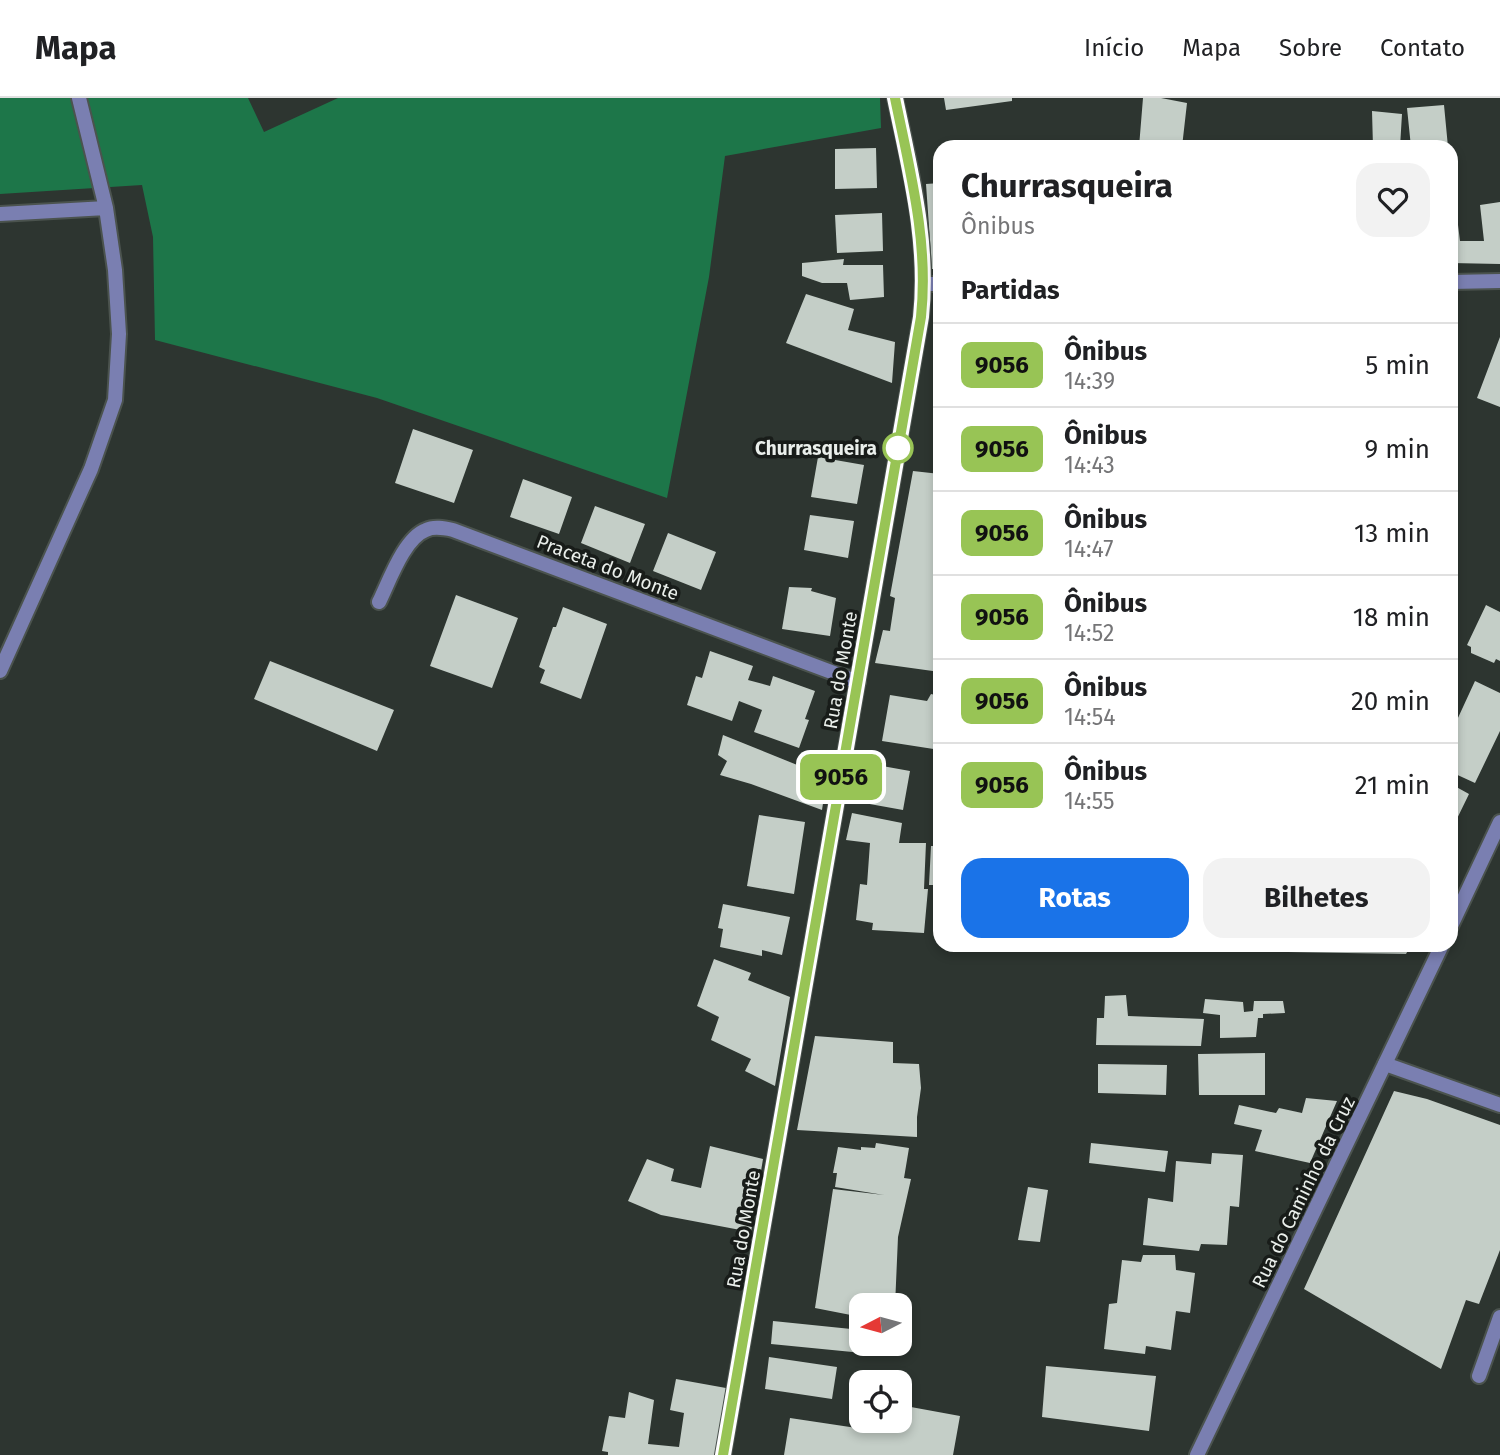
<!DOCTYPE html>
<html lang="pt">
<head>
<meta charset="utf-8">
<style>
  body { margin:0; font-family:"Fira Sans",sans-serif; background:#f2f2f2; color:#202124; height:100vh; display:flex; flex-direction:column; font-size:26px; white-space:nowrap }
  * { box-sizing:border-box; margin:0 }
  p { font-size:23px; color:#757577 }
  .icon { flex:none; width:38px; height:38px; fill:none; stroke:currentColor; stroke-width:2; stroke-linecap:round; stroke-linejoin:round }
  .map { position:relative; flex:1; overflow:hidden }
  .side { position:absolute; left:933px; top:42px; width:525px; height:812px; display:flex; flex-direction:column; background:#fff; border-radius:21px; box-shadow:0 4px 10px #0003 }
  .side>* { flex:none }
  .badge { padding:0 14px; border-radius:10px; font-size:24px; line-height:46px }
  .needle { width:46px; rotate:264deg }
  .buttons { position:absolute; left:849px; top:1195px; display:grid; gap:14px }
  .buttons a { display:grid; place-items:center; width:63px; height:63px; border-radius:14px; background:#fff; box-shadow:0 4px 10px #0003; font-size:35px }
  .map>.badge { position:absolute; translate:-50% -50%; box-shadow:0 0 0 4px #fff }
  h2 { padding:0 28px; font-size:26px; line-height:63px }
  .round { display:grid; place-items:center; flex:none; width:74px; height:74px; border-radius:21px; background:#f2f2f2 }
  .headline { display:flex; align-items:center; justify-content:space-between; height:119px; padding:0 28px }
  h1 { font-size:33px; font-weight:700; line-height:52px }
  .action { display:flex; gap:14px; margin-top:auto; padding:14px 28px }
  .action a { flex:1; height:80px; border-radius:21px; background:#1a73e8; color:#fff; font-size:28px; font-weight:700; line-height:80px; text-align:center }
  .action a+a { background:#f2f2f2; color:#202124 }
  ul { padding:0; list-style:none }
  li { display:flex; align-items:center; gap:21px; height:84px; padding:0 28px; border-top:2px solid #e0e0e0 }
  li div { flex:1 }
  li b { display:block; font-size:26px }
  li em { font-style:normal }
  li .badge { min-width:77px; font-weight:700; text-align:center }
  header { display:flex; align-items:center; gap:42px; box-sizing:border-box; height:98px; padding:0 35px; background:#fff; border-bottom:2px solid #e0e0e0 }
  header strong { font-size:33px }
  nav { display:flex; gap:38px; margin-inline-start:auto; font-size:24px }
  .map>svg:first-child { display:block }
</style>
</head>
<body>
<header>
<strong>Mapa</strong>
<nav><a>Início</a><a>Mapa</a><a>Sobre</a><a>Contato</a></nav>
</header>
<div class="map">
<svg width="1500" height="1357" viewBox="0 0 1500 1357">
  <rect width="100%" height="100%" fill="#2d3530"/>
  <path fill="#1d7649" d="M 0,0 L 248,0 L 264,34 L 338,0 L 880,0 L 881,30 L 725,58 L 709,179 L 667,400 L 377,300 L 155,242 L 153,139 L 142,87 L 0,96 Z"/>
  <path fill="#c4cec7" d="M 944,0 L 1012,0 L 1012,3 L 946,12 Z
    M 1143,0 L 1161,0 L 1187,5 L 1182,49 L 1150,45 L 1150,49 L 1139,49 Z
    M 1444,7 L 1448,49 L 1411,49 L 1407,10 Z
    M 1372,13 L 1402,16 L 1400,49 L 1373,49 Z
    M 876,50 L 877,90 L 835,91 L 835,51 Z
    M 940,85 L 940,171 L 932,171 L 926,86 Z
    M 1500,104 L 1500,166 L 1451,165 L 1451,112 L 1456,111 L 1460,143 L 1484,143 L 1480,107 Z
    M 882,115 L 883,153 L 837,155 L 835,117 Z
    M 844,161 L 843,167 L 883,167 L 884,199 L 850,202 L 847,185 L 822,185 L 802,178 L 802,165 Z
    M 806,196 L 854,211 L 848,232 L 895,244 L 892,285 L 786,245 Z
    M 1500,239 L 1500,309 L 1477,300 Z
    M 413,331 L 473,352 L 454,405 L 395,385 Z
    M 818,359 L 864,367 L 857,406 L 811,399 Z
    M 913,373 L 940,376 L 940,574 L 875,565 L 883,532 L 890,533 L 895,500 L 890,498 Z
    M 523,381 L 572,399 L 559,436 L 510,419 Z
    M 595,408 L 645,426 L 630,465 L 581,445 Z
    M 810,417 L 854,423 L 848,460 L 804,452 Z
    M 668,435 L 716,454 L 701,492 L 653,473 Z
    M 789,489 L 812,490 L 811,493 L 836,500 L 830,538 L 782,531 Z
    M 456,497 L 518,520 L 492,590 L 430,568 Z
    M 1486,507 L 1500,514 L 1500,563 L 1496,561 L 1494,565 L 1471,555 L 1471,549 L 1467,547 Z
    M 563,509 L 607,526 L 581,601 L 540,585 L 545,572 L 539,569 L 553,529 L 556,529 Z
    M 710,553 L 753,568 L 748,582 L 770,588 L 773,578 L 815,593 L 805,621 L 809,622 L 799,650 L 754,634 L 762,612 L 739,603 L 732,623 L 687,607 L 696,578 L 702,580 Z
    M 270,563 L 394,612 L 377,653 L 254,601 Z
    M 1475,583 L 1500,595 L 1500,633 L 1475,685 L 1451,674 L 1451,635 Z
    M 931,596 L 940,598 L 940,652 L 882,643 L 890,597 L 927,603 Z
    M 723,637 L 827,679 L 822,712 L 751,686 L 720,677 L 727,663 L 718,657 Z
    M 860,664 L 910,673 L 903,712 L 853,703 Z
    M 1451,686 L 1469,696 L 1451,733 Z
    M 852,715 L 902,725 L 899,745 L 926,745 L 924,791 L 928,791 L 924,835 L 872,832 L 873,825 L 856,822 L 860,786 L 867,787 L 870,745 L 846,742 Z
    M 759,717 L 805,724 L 794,796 L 747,788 Z
    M 931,748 L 940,748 L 940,787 L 929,787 Z
    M 723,806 L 790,819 L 782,857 L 762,852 L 762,858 L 720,849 L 723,831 L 718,830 Z
    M 1086,847 L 1129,847 L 1129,850 L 1086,851 Z
    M 1288,847 L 1411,847 L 1406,856 L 1288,854 Z
    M 714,861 L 751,875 L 748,882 L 790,899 L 775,988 L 745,973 L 751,961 L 711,942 L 719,919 L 697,908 Z
    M 1126,897 L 1128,918 L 1204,921 L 1201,948 L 1096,947 L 1097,920 L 1104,920 L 1105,898 Z
    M 1205,901 L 1243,904 L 1244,914 L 1253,913 L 1254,903 L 1283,903 L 1285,915 L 1263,916 L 1263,920 L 1258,920 L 1256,939 L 1220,940 L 1220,917 L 1203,915 Z
    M 815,938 L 893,944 L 893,965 L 919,966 L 921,990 L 917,1019 L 917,1039 L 797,1032 Z
    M 1265,955 L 1265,997 L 1199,997 L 1198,956 Z
    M 1098,966 L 1167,967 L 1166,997 L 1098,995 Z
    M 1394,993 L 1427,1001 L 1500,1027 L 1500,1152 L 1479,1206 L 1466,1202 L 1441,1271 L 1304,1191 Z
    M 1306,1000 L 1337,1003 L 1310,1065 L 1255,1053 L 1262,1032 L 1234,1026 L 1239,1007 L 1276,1015 L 1279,1010 L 1302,1015 Z
    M 876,1045 L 909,1050 L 904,1080 L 911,1081 L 898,1139 L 895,1208 L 861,1208 L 861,1219 L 815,1210 L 833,1091 L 884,1097 L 835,1089 L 837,1075 L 833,1075 L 838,1049 L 861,1052 L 861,1049 L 875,1050 Z
    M 1091,1045 L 1168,1053 L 1165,1074 L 1089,1065 Z
    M 710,1048 L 763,1061 L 751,1134 L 661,1117 L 628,1103 L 647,1061 L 674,1071 L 671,1083 L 701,1090 Z
    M 1212,1055 L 1243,1057 L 1239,1109 L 1230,1108 L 1227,1147 L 1201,1146 L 1199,1153 L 1143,1147 L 1148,1100 L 1173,1104 L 1176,1063 L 1211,1066 Z
    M 1028,1089 L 1048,1092 L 1040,1144 L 1018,1142 Z
    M 1143,1157 L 1175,1157 L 1176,1172 L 1195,1175 L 1190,1215 L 1176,1213 L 1171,1252 L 1146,1248 L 1145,1256 L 1104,1251 L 1109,1206 L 1117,1205 L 1122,1162 L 1141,1164 Z
    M 773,1223 L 861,1232 L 861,1246 L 885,1246 L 883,1257 L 771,1246 Z
    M 769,1259 L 837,1269 L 832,1301 L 765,1291 Z
    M 1046,1268 L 1156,1278 L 1149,1333 L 1042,1319 Z
    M 676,1281 L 726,1290 L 715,1357 L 608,1357 L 608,1354 L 602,1353 L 609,1318 L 625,1320 L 629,1294 L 654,1302 L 648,1346 L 679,1349 L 684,1315 L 670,1312 Z
    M 900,1307 L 960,1318 L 953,1357 L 784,1357 L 790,1320 L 890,1335 L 893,1323 L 900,1323 Z"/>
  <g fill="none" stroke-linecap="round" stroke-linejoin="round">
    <g stroke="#4b534e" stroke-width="18">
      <path id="lane" d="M 1385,966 L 1500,1007
        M 1479,1278 L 1500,1219"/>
    </g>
    <g stroke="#4b534e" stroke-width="18">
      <path id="street" d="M 0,116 L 106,110
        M 1451,184 L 1500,183
        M 924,186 L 940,186
        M 379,504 C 389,484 404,440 426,432 C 434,428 444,430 453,432 L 858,584
        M 0,573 L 91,371 L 115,302 L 119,236 L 115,172 L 106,110 L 79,0
        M 1451,828 L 1500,724
        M 1197,1357 L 1442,847"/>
    </g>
    <g stroke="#4b534e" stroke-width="18">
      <path id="secondary" d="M 723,1357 L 921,219 C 929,144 911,73 895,0"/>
    </g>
    <use href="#lane" stroke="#7a7fb1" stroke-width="14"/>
    <use href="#street" stroke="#7a7fb1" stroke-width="14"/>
    <use href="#secondary" stroke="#a1a9f9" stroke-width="14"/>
  </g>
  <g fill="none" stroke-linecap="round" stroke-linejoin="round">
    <g stroke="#fff" stroke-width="16">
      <path id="line" d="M 723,1357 L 921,219 C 929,144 910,73 895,0"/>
    </g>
    <use href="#line" stroke="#98c455" stroke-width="10"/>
  </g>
  <circle fill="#fff" stroke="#98c455" stroke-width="3.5" cx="898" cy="350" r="14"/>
  <g text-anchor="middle" stroke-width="7" stroke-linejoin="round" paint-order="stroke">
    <g font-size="19" font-weight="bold" fill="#eaefeb" stroke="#181c19" text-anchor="end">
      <text x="877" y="357">Churrasqueira</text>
    </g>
    <g font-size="19" fill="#eaefeb" stroke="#181c19">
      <text transform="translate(608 469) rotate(21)" y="7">Praceta do Monte</text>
      <text transform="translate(840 572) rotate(-80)" y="7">Rua do Monte</text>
      <text transform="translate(1303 1094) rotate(-64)" y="7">Rua do Caminho da Cruz</text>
      <text transform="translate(743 1131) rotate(-80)" y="7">Rua do Monte</text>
    </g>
  </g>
</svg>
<div class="buttons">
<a><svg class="needle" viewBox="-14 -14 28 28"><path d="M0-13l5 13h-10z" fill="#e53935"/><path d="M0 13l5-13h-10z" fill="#757577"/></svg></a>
<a><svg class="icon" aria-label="locate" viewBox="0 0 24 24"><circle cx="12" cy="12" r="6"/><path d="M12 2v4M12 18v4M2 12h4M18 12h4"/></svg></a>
</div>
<b class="badge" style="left:841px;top:679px;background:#98c455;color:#111">9056</b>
<section class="side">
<div class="headline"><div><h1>Churrasqueira</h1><p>Ônibus</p></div><a class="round"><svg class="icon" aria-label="heart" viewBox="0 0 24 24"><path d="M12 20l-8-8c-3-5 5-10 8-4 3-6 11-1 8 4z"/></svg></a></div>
<h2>Partidas</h2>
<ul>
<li><span class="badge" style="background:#98c455;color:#111">9056</span><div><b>Ônibus</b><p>14:39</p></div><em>5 min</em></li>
<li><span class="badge" style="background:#98c455;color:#111">9056</span><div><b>Ônibus</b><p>14:43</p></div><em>9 min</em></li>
<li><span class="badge" style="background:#98c455;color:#111">9056</span><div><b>Ônibus</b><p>14:47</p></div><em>13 min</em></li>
<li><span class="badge" style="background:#98c455;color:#111">9056</span><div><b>Ônibus</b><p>14:52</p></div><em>18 min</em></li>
<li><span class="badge" style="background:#98c455;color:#111">9056</span><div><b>Ônibus</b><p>14:54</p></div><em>20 min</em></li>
<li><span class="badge" style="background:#98c455;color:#111">9056</span><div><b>Ônibus</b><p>14:55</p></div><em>21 min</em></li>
</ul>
<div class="action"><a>Rotas</a><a>Bilhetes</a></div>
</section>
</div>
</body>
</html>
